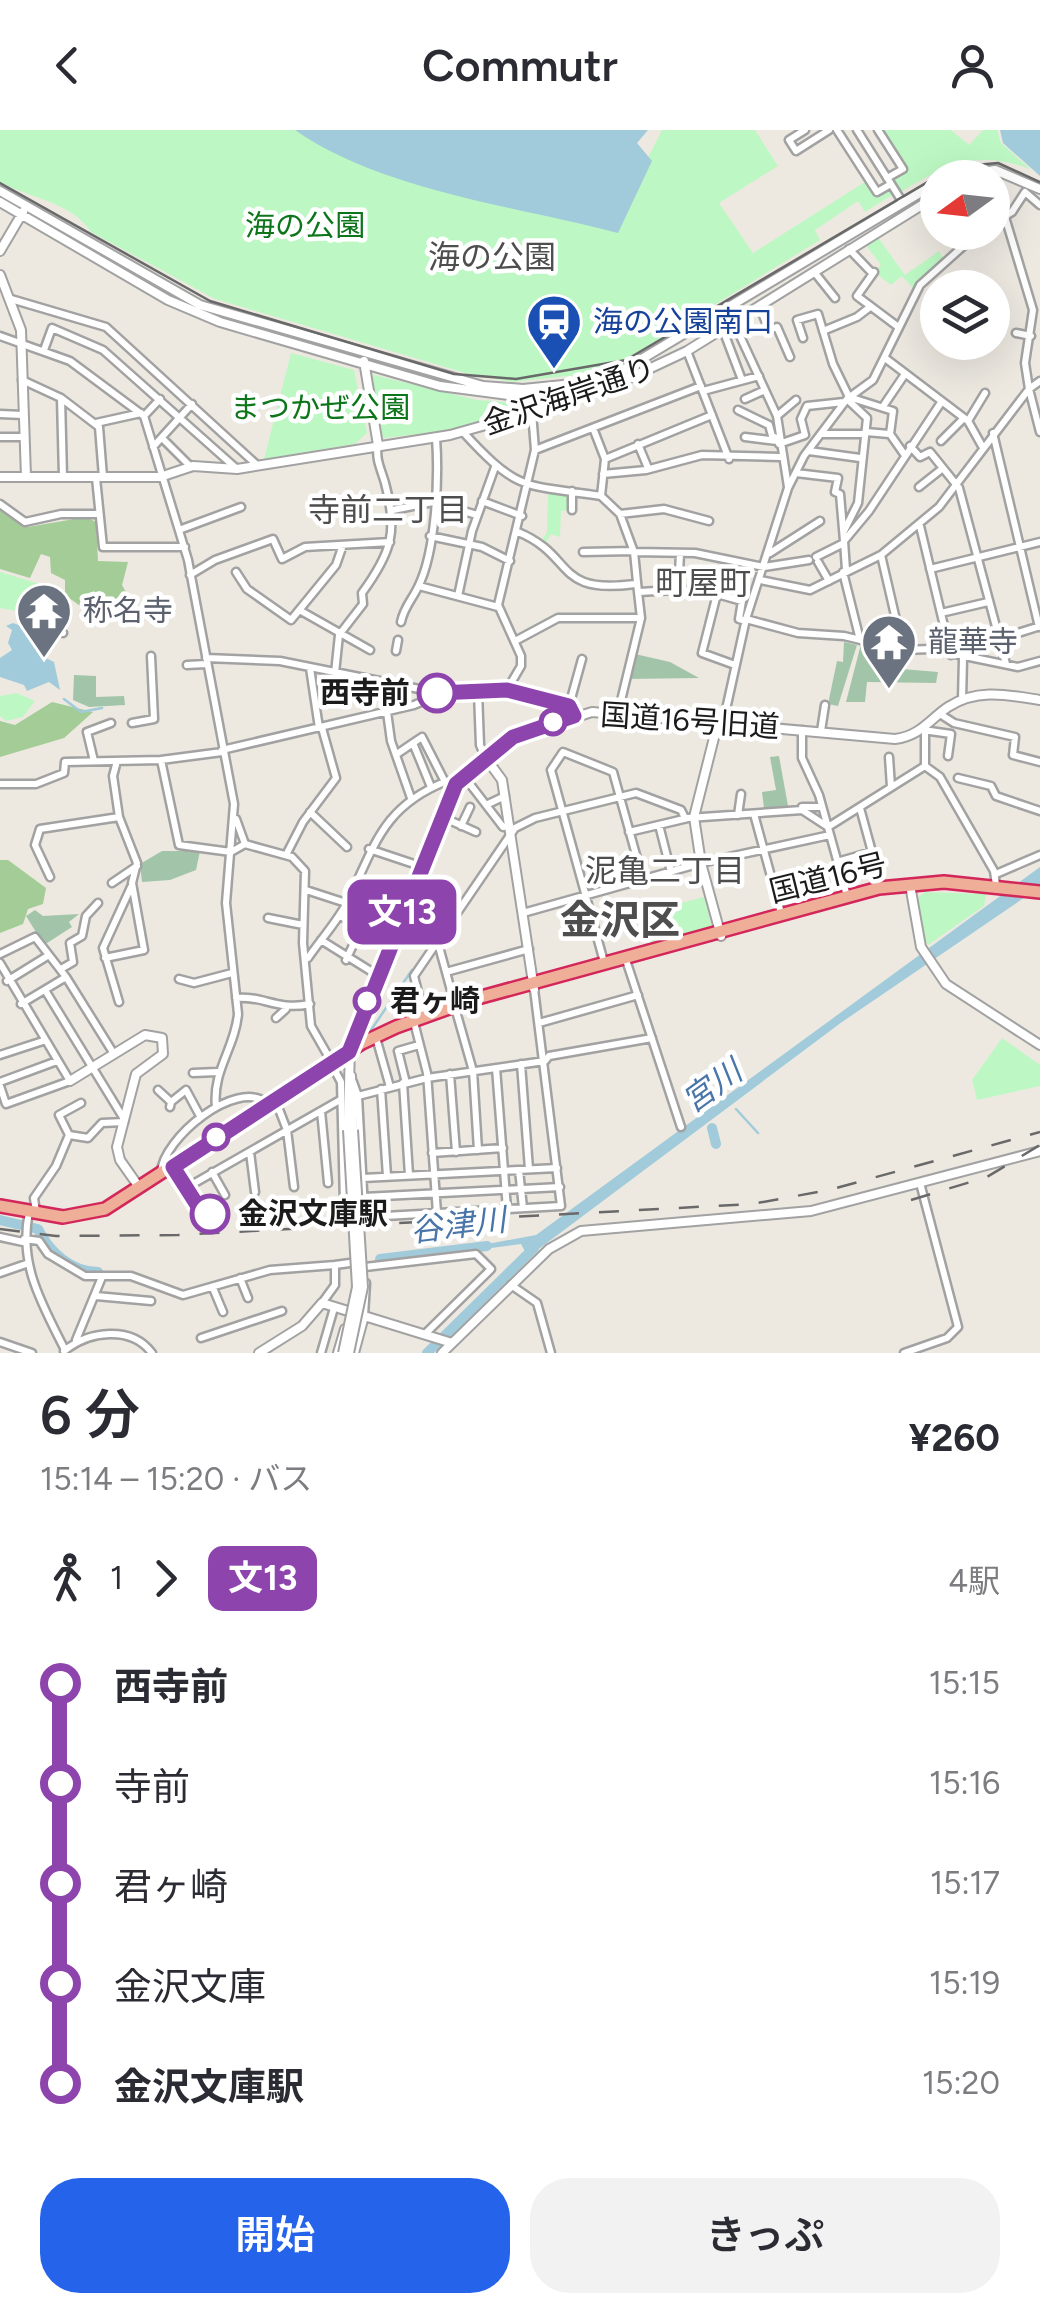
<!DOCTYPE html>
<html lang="ja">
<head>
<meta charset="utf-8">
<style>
  body { margin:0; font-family:Figtree,"Noto Sans JP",sans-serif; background:#f2f2f3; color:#2b2b33; height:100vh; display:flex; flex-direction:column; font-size:38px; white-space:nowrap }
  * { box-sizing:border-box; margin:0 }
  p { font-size:32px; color:#7c7c81 }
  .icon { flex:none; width:55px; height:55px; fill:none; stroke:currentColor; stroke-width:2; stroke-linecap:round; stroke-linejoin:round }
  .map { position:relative; height:1223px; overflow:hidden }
  .side { display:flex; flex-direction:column; background:#fff; flex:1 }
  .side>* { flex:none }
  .badge { padding:0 20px; border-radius:15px; font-size:35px; line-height:65px }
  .needle { width:65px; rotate:255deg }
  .buttons { position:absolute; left:920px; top:30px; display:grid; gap:20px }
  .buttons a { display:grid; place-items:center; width:90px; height:90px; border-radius:50%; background:#fff; box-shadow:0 10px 40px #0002; font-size:50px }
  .map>.badge { position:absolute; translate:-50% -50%; box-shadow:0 0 0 5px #fff }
  .legs { display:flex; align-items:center; gap:15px; height:110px; padding:0 40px; font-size:32px }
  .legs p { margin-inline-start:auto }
  .headline { display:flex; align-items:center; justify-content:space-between; height:170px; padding:0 40px }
  h1 { font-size:55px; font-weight:600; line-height:75px }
  .primary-button { display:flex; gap:20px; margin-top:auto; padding:20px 40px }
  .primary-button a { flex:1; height:115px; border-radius:40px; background:#2563eb; color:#fff; font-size:40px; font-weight:600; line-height:115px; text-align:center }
  .primary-button a+a { background:#f2f2f3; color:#2b2b33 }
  ul { padding:0 40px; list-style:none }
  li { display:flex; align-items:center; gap:35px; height:100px; font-size:38px }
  li i { display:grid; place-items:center; width:15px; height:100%; margin:0 12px; background:currentColor }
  li i::after { content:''; width:25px; height:25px; margin:-12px; border:8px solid; border-radius:50%; background:#fff }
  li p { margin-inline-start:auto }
  li:first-child i { background:linear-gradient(#0000 50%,currentColor 0) }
  li:last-child i { background:linear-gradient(currentColor 50%,#0000 0) }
  header { display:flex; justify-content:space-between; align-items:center; height:130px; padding:0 40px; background:#fff; font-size:45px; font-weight:600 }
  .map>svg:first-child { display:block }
</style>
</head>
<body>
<header><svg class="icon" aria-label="back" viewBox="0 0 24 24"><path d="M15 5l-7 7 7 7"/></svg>Commutr<svg class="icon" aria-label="person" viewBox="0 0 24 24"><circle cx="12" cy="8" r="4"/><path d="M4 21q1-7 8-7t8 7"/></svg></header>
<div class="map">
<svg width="1040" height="1223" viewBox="0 0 1040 1223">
  <rect width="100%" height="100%" fill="#ede9e1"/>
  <path fill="#a3cc96" d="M 0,379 L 28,397 L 86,387 L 96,392 L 98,431 L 128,432 L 122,455 L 129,468 L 121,473 L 106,472 L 99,482 L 90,483 L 65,465 L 65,450 L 51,443 L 50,427 L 41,424 L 30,448 L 0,439 Z
    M 52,572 L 93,582 L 64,608 L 0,627 L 0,591 L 15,595 Z
    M 0,730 L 8,730 L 46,758 L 43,774 L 28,779 L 23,794 L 0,803 Z"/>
  <path fill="#a2c5a9" d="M 844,512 L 857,515 L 838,576 L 828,574 L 837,531 L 843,532 Z
    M 861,514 L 903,523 L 902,539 L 938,542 L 936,553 L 867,552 L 865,572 L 846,572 Z
    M 635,524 L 670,532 L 699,548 L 627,549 Z
    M 74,545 L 96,546 L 96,567 L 124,566 L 125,575 L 89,577 L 73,570 Z
    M 779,626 L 788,676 L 764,678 L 762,662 L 776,660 L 770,627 Z
    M 162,721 L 200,721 L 196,740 L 170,750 L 142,752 L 140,734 Z
    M 35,780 L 43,786 L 79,784 L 69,792 L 72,797 L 44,815 L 26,786 Z"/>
  <path fill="#bdf8c4" d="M 0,0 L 328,0 L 613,96 L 662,0 L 755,0 L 778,36 L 719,73 L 753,123 L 868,50 L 877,63 L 887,57 L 892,65 L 865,82 L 858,71 L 815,100 L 820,110 L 623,231 L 596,243 L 512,252 L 469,244 L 215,169 L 91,102 C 72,72 29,68 0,52 Z
    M 881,0 L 951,0 L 969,15 L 983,0 L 997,0 L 1001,13 L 1030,39 C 977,19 945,35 899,63 L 891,49 L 905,39 Z
    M 877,106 L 905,145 L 939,121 L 944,129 L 913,158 L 902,146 L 891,155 L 874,142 L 881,135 L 864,113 Z
    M 291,223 L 354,240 L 367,303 L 355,314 L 264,329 Z
    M 370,244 L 477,270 L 520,273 L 522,279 L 448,301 L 383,308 Z
    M 548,362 L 569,364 L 570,380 L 561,381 L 560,407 L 551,404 L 545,414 L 541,412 L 547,402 Z
    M 0,442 L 46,456 L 36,484 L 0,478 Z
    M 17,563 L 35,571 L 23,587 L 6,591 L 0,586 L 0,566 Z
    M 925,762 L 986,764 L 984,776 L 928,815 L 920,802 L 916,769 Z
    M 704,767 L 712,798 L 648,815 L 640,784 Z
    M 1002,908 L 1040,935 L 1040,956 L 977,970 L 972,950 Z"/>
  <path fill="#a1cbda" d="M 295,0 L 648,0 L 637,13 L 652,31 L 618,103 C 516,76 382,61 295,0 Z
    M 1000,0 L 1040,0 L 1040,46 L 1003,13 Z
    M 13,493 L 49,506 L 50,517 L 44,527 L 54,532 L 60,560 L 49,552 L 27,561 L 24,555 L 0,547 L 0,528 L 12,520 L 8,513 L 12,500 L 6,496 Z
    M 1040,737 L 1040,757 L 842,892 L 528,1127 L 521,1114 L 476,1120 L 476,1116 L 536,1105 Z"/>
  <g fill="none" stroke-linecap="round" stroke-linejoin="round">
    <path stroke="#a1cbda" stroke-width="2.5" d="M 64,569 L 81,582 L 102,578
      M 371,900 L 412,840
      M 736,979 L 758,1003"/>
    <path stroke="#a1cbda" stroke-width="10" d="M 712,998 L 716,1014
      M 0,1090 L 38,1099 C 49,1122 72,1142 98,1142
      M 380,1129 L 487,1116
      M 427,1223 L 534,1118"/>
    <g stroke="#a2a2a2" stroke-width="11">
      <path id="minor" d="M 805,0 L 789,10 L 796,21 L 829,0
        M 837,0 L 877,62 L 891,54
        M 857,0 L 903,73
        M 878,0 L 903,39 L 887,48
        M 992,94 L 1012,82 L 1025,62 L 1040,75
        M 849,119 L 872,143
        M 874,142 L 857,166 L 897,196
        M 815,143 L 835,168
        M 11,169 L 106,197 L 257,335
        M 760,178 L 769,200 L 777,197 L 790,227
        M 734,193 L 777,286 L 788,357
        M 723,200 L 742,250
        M 823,201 L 857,187 L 870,177
        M 1016,203 L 1031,206
        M 0,206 L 70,231 L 144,286 L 188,430 L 234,674 L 226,773 L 238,884 C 235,918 212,941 216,977
        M 803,208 L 797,190 L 818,184 L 833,234 L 849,267 L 893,281 L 890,304 L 904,324
        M 44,220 L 52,198 L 103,220 L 237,339
        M 687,221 L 729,329
        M 885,228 L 968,291 L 982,316
        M 22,250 L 61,268 L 99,297 L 103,347
        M 1040,251 L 1029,259 L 1040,302
        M 703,261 L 759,246
        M 61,268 L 63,347
        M 745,269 L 765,260
        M 884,275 L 905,244
        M 738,280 L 769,295 L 772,306 L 778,309
        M 0,284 L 23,285
        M 144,286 L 160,269
        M 777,286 L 796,270
        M 968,291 L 985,263
        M 96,293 L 141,283
        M 593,298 L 605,329 L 601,366 L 620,384 L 634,422 L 638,462
        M 463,302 C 519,363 523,354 601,366
        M 866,302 L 889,304
        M 993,303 L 1039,497
        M 821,304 L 865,304
        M 0,307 L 24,307
        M 745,307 L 777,311
        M 162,308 L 191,337
        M 941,311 L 964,288
        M 638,314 L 648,338
        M 779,314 L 805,305 L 801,289 L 807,276 L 844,272
        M 910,316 L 920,327 L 930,322 L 959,358 L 1006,534
        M 153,317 L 192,274
        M 535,320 L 701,256
        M 809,321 L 860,328
        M 605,329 L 712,285
        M 796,343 L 838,348 L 835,362 L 840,364 L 844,411
        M 603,344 L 646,340 L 702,325 L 780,327
        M 96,348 L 103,417 L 185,417
        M 919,357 L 943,338
        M 572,361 L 572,380
        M 482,371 L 522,386
        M 0,374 L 25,392 L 61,384 L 97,384
        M 393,380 L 433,372 L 477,385
        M 620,384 L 664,379 L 709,391
        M 920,396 L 951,525
        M 179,400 L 241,377
        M 844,401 L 858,373 L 867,288 L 848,270
        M 518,402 C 576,426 553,465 635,454
        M 430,406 L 482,417 L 510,431
        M 583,422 L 633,421
        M 634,422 L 695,423 L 764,437 L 809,430
        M 770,423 L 820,391
        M 881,425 L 903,520
        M 816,427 L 844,413
        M 818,432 L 829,451
        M 930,439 L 1040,412
        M 846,440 L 844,411 L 869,381 L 940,274
        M 236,442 L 247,459 L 291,490 L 336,435 L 343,415
        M 843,442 L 860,510
        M 190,445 L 215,430 L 273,409 L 282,429 L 305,417 L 390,412
        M 760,450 L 810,460 L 881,425 L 939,377 L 1029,259 L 1025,233 L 1033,180 L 1005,87
        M 419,456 L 498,477
        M 678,463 L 680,423
        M 717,464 L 742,471 L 739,489 L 746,491
        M 458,466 L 472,401 L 495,337
        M 301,481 L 370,520
        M 941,483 L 988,472
        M 746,489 L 798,503 L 844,506 L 903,520 L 931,519 L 1018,537 L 1040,531
        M 401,492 C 404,477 412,470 418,457 C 436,422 439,347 436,308
        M 38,493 L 63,503
        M 999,509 L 1040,496
        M 517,510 L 558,488 L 641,488
        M 396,521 L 398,510
        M 206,528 L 280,531 L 439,563 L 507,560 L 569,576 L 574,586
        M 187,535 L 206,534
        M 310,538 L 319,598
        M 335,543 L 339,505 L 363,474 L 362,463 C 392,422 398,401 385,353 C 381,339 375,329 378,315
        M 507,560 L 521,536 L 521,526 L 498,475 L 535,320 L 532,282
        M 478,562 L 480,615 L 485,627
        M 962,570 L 963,528
        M 569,576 L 582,529
        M 387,582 L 391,611 L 411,668
        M 618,583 L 641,488 L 638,462 C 664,461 691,458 717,464 L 702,523 L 735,535
        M 940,584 L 954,593 L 1015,607 L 1013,625 L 1040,632
        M 132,593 L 154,589 L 151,526
        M 723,593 L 746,489 L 788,358 L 804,326 L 847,269 L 873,250 L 920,155 L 979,102
        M 802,600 L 802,628 L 819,665 L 847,766
        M 923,600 L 951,604 L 948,626
        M 821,601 L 825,575
        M 413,613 L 422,607 L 445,652
        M 222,620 L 414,575 L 438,565
        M 397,624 L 413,613 L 431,657
        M 889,627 L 891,657
        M 161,630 L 179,715 L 231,722 L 245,714
        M 94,631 L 87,602 L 111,593
        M 925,636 L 940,647 L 994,741 L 996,755
        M 925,636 L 925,603
        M 463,645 L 503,697 L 510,696
        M 958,648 L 991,656 L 996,666 L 1040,681
        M 0,654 L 36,654 L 64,643 L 65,632 L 161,630 L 222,622
        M 486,675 L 505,666
        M 802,677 L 822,677
        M 310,682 L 347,717
        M 754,684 L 781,783
        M 738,685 L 741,664
        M 440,686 L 476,702
        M 236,689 L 245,714 L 292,727 L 305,741 L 303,813 L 311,896 L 331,931
        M 659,695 L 671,742
        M 461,696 L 470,677
        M 828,697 L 925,636
        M 629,702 L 688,688 L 802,680 L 828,697
        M 369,719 L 420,736
        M 286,725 L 303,692 L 336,648 L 322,598
        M 837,732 L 872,722 L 860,678
        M 996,744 L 1040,725
        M 50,747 L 35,715 L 40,699 L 119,687
        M 112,753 L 137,736
        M 352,759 L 373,769
        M 306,760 L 346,773
        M 523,783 L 701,733 L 830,705
        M 339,786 L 392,806
        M 268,788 L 303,795
        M 321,810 L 377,845
        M 438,813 L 455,875
        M 0,824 L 35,807 L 66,847 L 114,924
        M 105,828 L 144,820 L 132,753 L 137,733 L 119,687 L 113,646 L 117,631
        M 308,828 C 321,809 337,792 348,771 C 375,715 383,676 447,651 L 456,654
        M 346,830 L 362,796
        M 604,832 L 551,640 L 563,622 L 613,642 L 643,750
        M 0,833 L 70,951 L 6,974 L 0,956
        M 627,833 L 681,997
        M 61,839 L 73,832 L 70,813 L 82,806 L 86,786 L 98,773
        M 446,842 L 529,819
        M 179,849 L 194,853 L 232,843
        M 7,851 L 49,825
        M 45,860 L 124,989
        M 236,868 C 263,865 277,881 310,874
        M 119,872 L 103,818 L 131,757
        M 21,874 L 66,847
        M 456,881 L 473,941 L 478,1020
        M 424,886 L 414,846 L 515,698 L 535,688 L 636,663 L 681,680 L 685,688
        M 276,888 L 286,879
        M 539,893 L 638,865
        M 415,896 L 427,943 L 437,1083
        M 377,911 L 390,957
        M 0,925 L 43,911
        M 521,934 L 529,1039
        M 496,938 L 507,1079
        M 322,939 L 335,941 L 341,952 L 344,1073 L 348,1081 L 364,1079 L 367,1087 L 561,1076 L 534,859
        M 193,943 L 217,942
        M 450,944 L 456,1022
        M 0,952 L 57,931
        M 353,952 L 358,966 L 364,1079
        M 403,953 L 409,1045
        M 406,953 L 398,921 L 419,915
        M 381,959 L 387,1046
        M 158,960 L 171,972 L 170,977
        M 358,966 L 427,948 L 545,931 L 549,926 L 652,908
        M 275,969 L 287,1000 L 294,1057
        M 171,972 L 186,960 L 200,986
        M 321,981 L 328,1053
        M 69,1005 L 59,985 L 81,973
        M 250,1022 L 255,1062
        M 432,1023 L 503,1018
        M 519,1040 L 523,1078
        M 161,1042 C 163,1009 235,948 267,973
        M 212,1042 L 225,1065
        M 363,1048 L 557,1038
        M 186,1058 L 340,970
        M 364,1067 L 560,1057
        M 29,1082 C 18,1134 42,1174 65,1220
        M 36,1082 L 34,1068 L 56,1036 L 69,1005 L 88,1008 L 102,993 L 124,992
        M 0,1107 L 23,1112
        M 24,1109 L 39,1111 L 48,1124 L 85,1146 L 131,1146 L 183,1165 L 270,1140 L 335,1135
        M 365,1137 L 476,1124 L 491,1139 L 425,1204
        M 0,1143 L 26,1134
        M 240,1148 L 248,1168
        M 511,1155 L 537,1173 L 551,1223
        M 213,1158 L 223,1182
        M 96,1166 L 151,1171
        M 322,1173 L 335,1155 L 335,1135 L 357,1132
        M 364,1186 L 366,1153
        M 201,1208 L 282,1181
        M 76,1210 L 102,1147
        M 0,1212 L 32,1223
        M 64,1221 C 89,1201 131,1195 152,1223
        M 321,1223 L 334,1178
        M 904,1223 L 947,1208 L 958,1197 L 920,1053"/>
    </g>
    <g stroke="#a2a2a2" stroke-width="12">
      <path id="tertiary" d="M 946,48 L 995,40 L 1040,59
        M 0,61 L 200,175 L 483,256 L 523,259 L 573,254
        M 0,72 L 168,170 L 220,192 L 440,256 L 523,267 L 561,262 L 625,239 L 938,52
        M 992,74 L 1005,87
        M 0,121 L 23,82
        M 0,145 L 21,200 L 26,347
        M 364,231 L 378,315
        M 0,347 L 160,347 L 193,336 L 237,339 L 450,305 L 532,282 L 621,252 L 687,221 L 938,65
        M 718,592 L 694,687 L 701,733 L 721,806
        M 485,627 L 502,650 L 534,859
        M 910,755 L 921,817 L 946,854 L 1040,915
        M 351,946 L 353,1000
        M 70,951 L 145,905 L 162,908 L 163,924 L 136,944 L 117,1017 L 120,1030 L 139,1057
        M 348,1000 L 350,914 L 446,672 L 463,645 L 513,607 L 592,582 L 895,609 C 920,606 929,590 948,577 C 977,558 1008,565 1040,570
        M 173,1037 L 198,1077
        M 259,1223 L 302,1196 L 322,1173 L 452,1213
        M 338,1223 L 345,1199
        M 354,1223 L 364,1186
        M 442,1223 L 549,1119 L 581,1101 L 811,1081 L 1040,1021"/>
    </g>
    <g stroke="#d3265a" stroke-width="16">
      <path id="trunk" d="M 0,1076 L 63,1087 L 105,1079 L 362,913 L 396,897 L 474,869 L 879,758 L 944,752 L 1040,762"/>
    </g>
    <use href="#minor" stroke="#fff" stroke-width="6"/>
    <use href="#tertiary" stroke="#fff" stroke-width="8"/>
    <use href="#trunk" stroke="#efae98" stroke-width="11"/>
    <path stroke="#696969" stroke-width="2.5" d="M 0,53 L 210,171 L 454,244 L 516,249 L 626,230 L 953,37 L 998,33 L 1040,52"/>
    <path stroke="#696969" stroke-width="2.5" stroke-dasharray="20 20" stroke-linecap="butt" d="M 911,1070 L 987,1047 L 1040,1015
      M 0,1099 L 56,1106 L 178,1105 L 752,1074 L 829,1060 L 1040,1002"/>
    <g stroke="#a2a2a2" stroke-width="12" stroke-linecap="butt">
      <path id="tertiary-bridge" d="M 343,1223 L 357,1157 L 348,1000
        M 349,1223 L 363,1157 L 353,1000"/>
    </g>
    <use href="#tertiary-bridge" stroke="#fff" stroke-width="8"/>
  </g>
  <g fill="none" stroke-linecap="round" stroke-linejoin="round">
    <g stroke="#fff" stroke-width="22">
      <path id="line-1" d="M 210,1084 L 201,1081 L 173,1037 L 349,922 L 456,654 L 513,607 L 574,586 L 569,576 L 507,560 L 437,563"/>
    </g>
    <use href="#line-1" stroke="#8e44ad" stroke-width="15"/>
  </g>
  <defs>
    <g id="station-pin" transform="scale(2.875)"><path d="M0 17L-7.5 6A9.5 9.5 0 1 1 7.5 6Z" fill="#1a4fb4" stroke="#fff"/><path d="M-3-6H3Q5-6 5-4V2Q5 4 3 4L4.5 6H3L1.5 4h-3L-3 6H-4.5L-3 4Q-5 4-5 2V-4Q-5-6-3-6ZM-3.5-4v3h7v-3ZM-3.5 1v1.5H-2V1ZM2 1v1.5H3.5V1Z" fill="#fff"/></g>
    <g id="temple-pin" transform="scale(2.875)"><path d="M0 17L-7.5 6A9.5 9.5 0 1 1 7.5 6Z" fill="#6b7280" stroke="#fff"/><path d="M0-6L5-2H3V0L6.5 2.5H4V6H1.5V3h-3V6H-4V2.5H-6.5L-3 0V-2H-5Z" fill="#fff"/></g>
  </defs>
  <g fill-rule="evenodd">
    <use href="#station-pin" x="554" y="192"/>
    <use href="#temple-pin" x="44" y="481"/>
    <use href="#temple-pin" x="889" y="512"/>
  </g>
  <g fill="#fff" stroke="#8e44ad" stroke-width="5">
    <circle cx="437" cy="563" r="18"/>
    <circle cx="553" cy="592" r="12"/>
    <circle cx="367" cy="871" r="12"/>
    <circle cx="216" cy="1007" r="12"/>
    <circle cx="210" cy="1084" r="18"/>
  </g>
  <g text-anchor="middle" stroke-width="9" stroke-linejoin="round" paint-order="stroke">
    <g font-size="30" fill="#0d761a" stroke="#fff">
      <text x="305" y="106">海の公園</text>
      <text x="320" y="288">まつかぜ公園</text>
    </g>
    <g font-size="30" fill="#164399" stroke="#fff" text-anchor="start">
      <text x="593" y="202">海の公園南口</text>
    </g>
    <g font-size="30" fill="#1b1b1b" stroke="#fff">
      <text transform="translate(569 266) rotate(-19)" y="10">金沢海岸通り</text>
      <text transform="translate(690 591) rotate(4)" y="10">国道16号旧道</text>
      <text transform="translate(828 748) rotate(-14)" y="10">国道16号</text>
    </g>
    <g font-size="30" fill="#5b616d" stroke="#fff" text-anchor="start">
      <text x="83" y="491">称名寺</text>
      <text x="928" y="522">龍華寺</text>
    </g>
    <g font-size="30" font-weight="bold" fill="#1b1b1b" stroke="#fff" text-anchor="start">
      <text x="410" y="573" text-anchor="end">西寺前</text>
      <text x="390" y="881">君ヶ崎</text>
      <text x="238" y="1094">金沢文庫駅</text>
    </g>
    <g font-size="32" fill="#4e4e4e" stroke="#fff">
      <text x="492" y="138">海の公園</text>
      <text x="388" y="391">寺前二丁目</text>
      <text x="703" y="464">町屋町</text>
      <text x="665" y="752">泥亀二丁目</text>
    </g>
    <g font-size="32" font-style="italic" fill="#4a75a8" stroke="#fff">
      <text transform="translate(712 956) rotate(-36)" y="11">宮川</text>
      <text transform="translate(458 1095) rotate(-7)" y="11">谷津川</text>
    </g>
    <g font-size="40" font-weight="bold" fill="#4e4e4e" stroke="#fff">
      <text x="620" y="804">金沢区</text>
    </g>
  </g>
</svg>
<div class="buttons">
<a><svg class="needle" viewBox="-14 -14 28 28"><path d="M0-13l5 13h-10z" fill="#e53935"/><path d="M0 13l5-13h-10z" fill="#7c7c81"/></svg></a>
<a><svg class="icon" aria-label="layers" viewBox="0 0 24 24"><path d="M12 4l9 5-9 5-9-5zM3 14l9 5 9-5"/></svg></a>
</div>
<b class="badge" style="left:402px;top:782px;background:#8e44ad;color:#fff">文13</b>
</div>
<section class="side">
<div class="headline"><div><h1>6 分</h1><p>15:14 – 15:20 · バス</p></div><b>¥260</b></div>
<div class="legs"><svg class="icon" aria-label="walk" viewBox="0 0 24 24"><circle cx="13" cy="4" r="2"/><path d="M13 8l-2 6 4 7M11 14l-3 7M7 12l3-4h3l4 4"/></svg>1<svg class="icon" aria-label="forward" viewBox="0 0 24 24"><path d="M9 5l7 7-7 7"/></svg><b class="badge" style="background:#8e44ad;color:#fff">文13</b><p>4駅</p></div>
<ul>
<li><i style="color:#8e44ad"></i><b>西寺前</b><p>15:15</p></li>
<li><i style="color:#8e44ad"></i><span>寺前</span><p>15:16</p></li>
<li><i style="color:#8e44ad"></i><span>君ヶ崎</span><p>15:17</p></li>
<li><i style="color:#8e44ad"></i><span>金沢文庫</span><p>15:19</p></li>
<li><i style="color:#8e44ad"></i><b>金沢文庫駅</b><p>15:20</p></li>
</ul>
<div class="primary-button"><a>開始</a><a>きっぷ</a></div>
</section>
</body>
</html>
